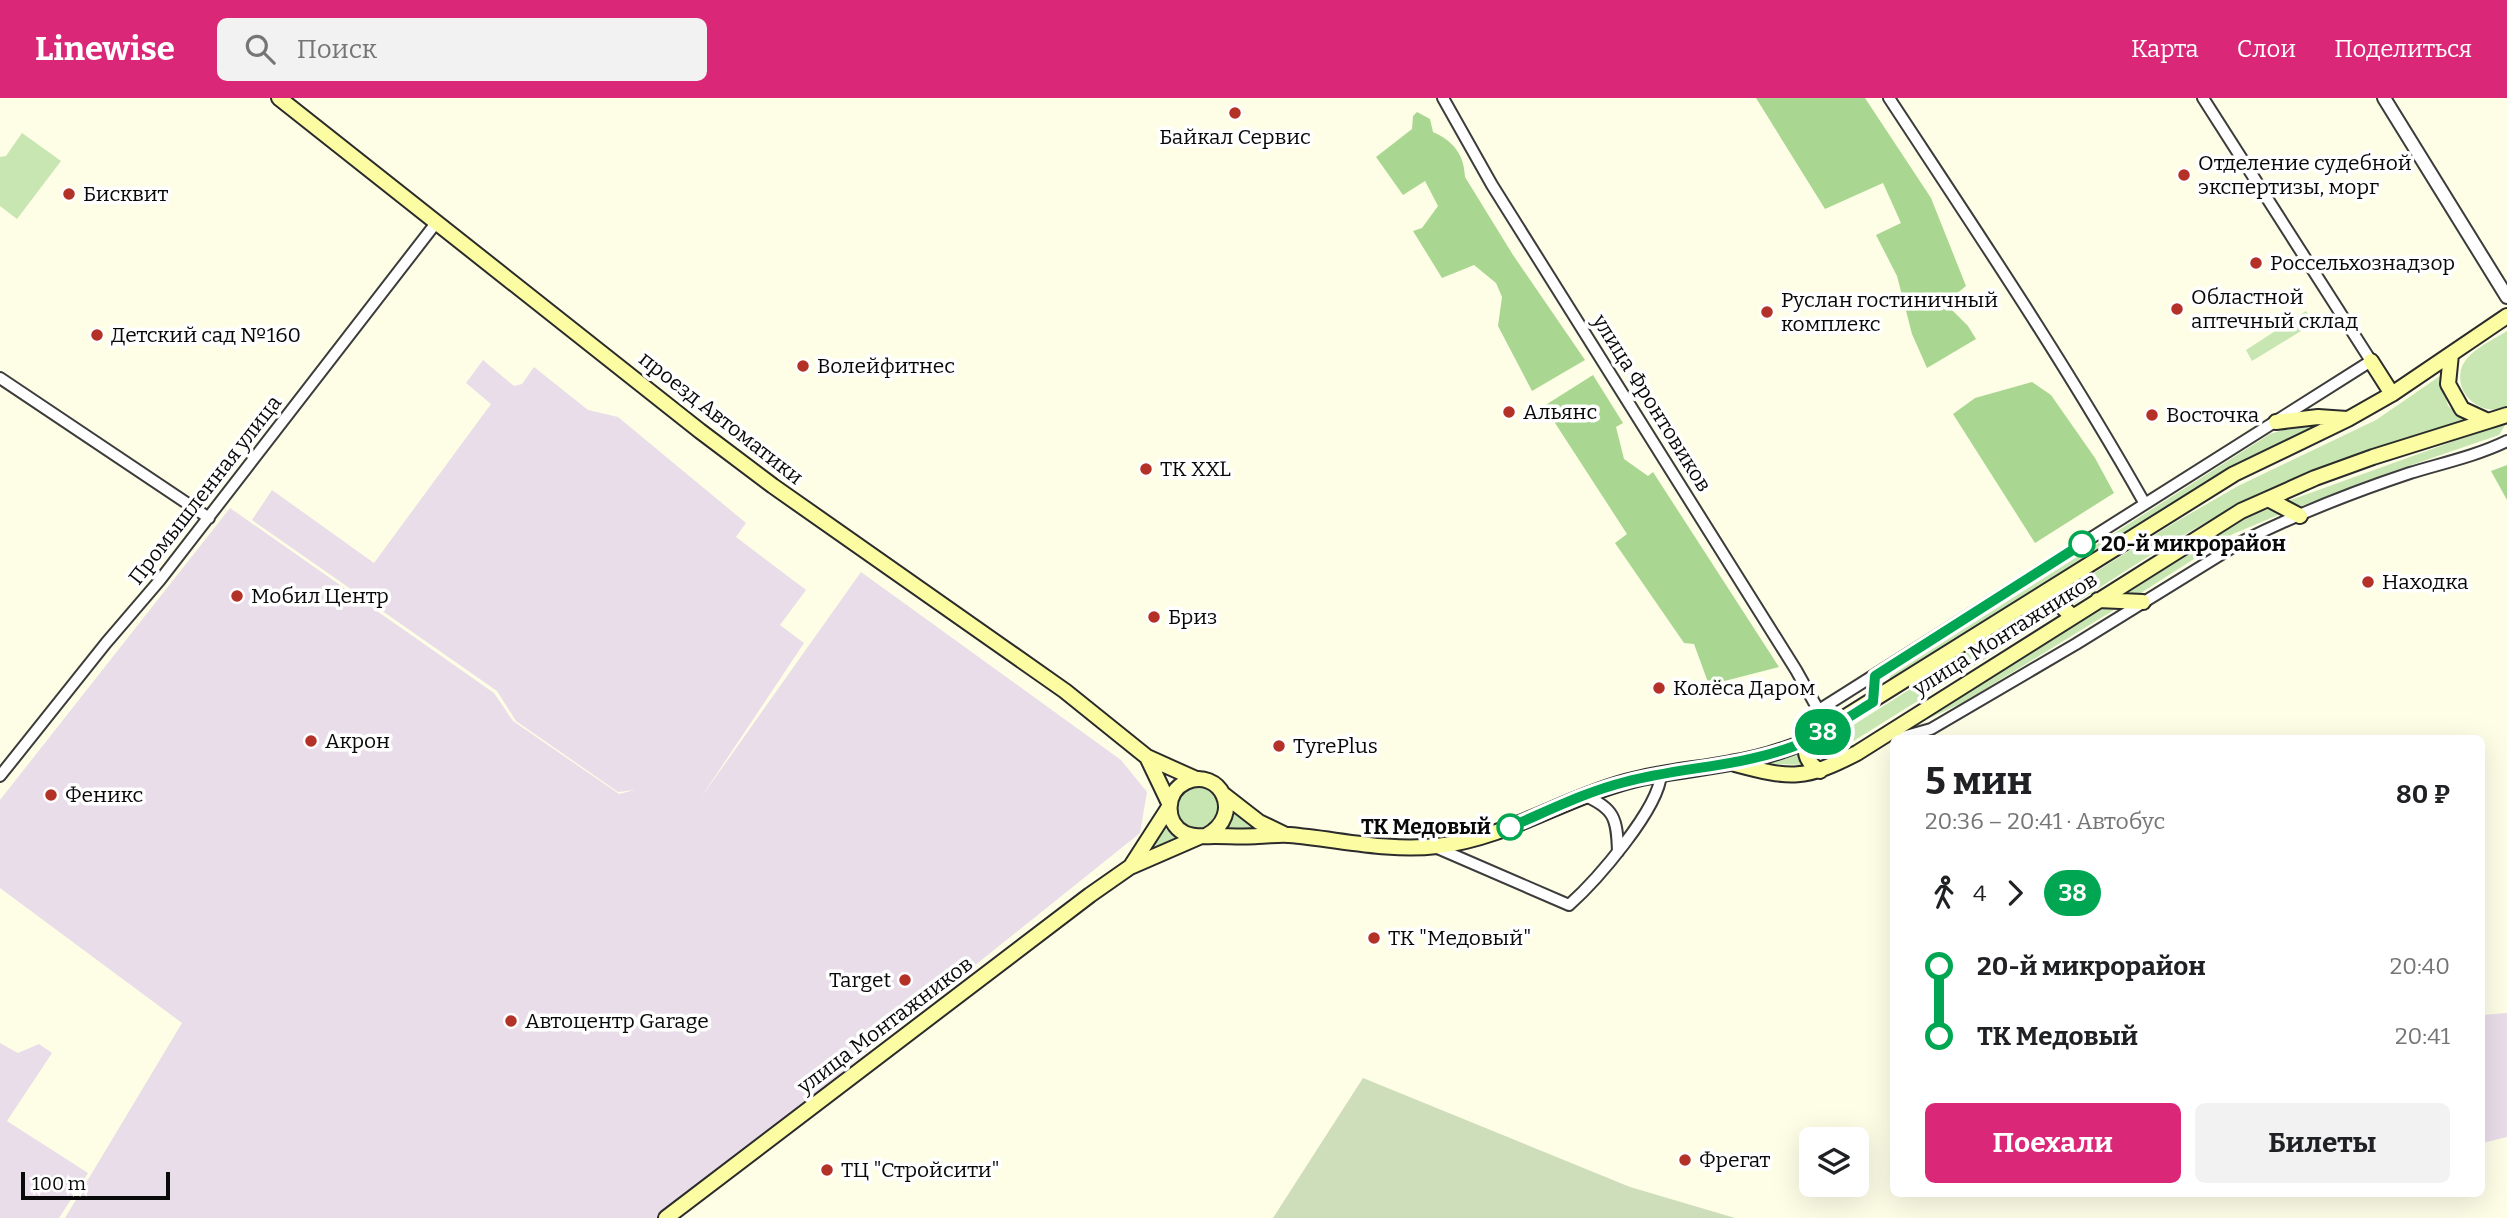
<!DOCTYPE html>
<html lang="ru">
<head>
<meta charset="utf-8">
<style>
  body { margin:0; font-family:Bitter,serif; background:#f2f2f2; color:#202124; height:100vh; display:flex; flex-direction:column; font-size:26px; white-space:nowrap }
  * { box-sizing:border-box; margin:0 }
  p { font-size:23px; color:#757577 }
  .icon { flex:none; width:38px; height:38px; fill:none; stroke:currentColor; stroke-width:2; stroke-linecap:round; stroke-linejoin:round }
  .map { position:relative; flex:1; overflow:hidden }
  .panel { position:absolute; left:1890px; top:637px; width:595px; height:462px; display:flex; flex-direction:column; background:#fff; border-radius:10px; box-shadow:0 7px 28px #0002 }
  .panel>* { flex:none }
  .badge { padding:0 14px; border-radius:23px; font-size:24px; line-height:46px }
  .controls { position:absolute; left:1799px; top:1029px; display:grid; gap:14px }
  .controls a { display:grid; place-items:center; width:70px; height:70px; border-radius:10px; background:#fff; box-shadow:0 7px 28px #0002; font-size:35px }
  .scale { position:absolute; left:21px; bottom:18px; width:149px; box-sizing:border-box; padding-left:7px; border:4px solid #090909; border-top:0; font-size:19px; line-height:24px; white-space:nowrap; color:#090909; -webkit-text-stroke:5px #fff; paint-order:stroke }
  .map>.badge { position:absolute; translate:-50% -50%; box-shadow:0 0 0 4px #fff }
  .legs { display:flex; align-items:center; gap:10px; height:77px; padding:0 35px; font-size:23px }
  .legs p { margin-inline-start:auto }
  .summary { display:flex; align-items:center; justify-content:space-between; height:119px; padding:0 35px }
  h1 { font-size:38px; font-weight:700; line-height:52px }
  .cta { display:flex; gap:14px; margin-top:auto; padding:14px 35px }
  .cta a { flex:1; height:80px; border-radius:10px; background:#db2777; color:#fff; font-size:28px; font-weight:700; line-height:80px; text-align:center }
  .cta a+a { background:#f2f2f2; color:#202124 }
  ul { padding:0 35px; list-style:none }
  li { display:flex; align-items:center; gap:24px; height:70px; font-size:26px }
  li i { display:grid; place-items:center; width:10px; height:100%; margin:0 9px; background:currentColor }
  li i::after { content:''; width:18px; height:18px; margin:-9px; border:5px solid; border-radius:50%; background:#fff }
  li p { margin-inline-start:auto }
  li:first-child i { background:linear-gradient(#0000 50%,currentColor 0) }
  li:last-child i { background:linear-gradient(currentColor 50%,#0000 0) }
  header { display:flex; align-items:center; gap:42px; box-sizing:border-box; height:98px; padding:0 35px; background:#db2777; color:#fff }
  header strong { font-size:33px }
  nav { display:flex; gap:38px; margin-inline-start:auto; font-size:24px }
  .search { width:490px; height:63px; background:#f2f2f2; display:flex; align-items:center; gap:18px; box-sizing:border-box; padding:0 24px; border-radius:10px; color:#757577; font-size:26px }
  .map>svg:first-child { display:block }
</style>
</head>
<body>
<header>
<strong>Linewise</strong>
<div class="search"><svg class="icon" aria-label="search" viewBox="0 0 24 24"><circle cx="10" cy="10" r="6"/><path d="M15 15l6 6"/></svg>Поиск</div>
<nav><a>Карта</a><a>Слои</a><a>Поделиться</a></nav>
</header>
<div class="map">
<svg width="2507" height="1120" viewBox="0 0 2507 1120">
  <rect width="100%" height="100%" fill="#fefde6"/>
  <path fill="#e9dde9" d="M 483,262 L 514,288 L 522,286 L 534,269 L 588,312 L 618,319 L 746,425 L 736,439 L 806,492 L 780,527 L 804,545 L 700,701 L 861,474 L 1121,662 L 1147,694 L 1140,735 L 660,1120 L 65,1120 L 182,925 L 0,790 L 0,702 L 230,410 L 494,595 L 513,623 L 619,696 L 635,692 L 618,694 L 516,623 L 497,593 L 252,422 L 272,392 L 374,465 L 491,306 L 466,285 Z
    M 2507,915 L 2507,1039 L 2482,1045 L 2482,917 Z
    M 0,945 L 18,955 L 39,946 L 52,955 L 7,1023 L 88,1075 L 59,1120 L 0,1120 Z"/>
  <path fill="#c7e6b2" d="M 22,35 L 61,63 L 17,121 L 0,108 L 0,59 L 6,58 Z
    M 2306,213 L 2314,225 L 2252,263 L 2246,252 Z
    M 2507,233 L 2507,309 C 2484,319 2455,299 2461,272 C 2465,254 2493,242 2507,233 Z
    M 2440,278 L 2448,308 L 2466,322 C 2393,347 2315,368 2245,403 C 2185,434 2128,471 2071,508 L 2066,506 L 2062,495 L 2174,425 L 2238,388 L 2376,322 Z
    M 2507,324 L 2499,337 L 2388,375 L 2301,408 L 2288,403 Z
    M 2321,328 L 2241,363 L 1888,586 L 1890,578 L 2270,336 L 2289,330 Z
    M 2271,410 L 2283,415 L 2233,436 L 2133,500 L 2116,499 L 2230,427 Z
    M 2049,503 L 2052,511 L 2057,516 L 1852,644 L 1816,663 L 1811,651 L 1844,633 Z
    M 2106,505 L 2122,507 L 1964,604 L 1904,632 Z
    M 1801,655 L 1804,667 L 1751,665 Z
    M1176 709a21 21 0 1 1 42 0a21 21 0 1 1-42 0Z
    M 1234,714 L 1271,734 L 1227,732 Z
    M 1165,730 L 1176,742 L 1147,757 Z"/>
  <path fill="#a9d792" d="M 1756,0 L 1865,0 L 1931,100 L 1966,188 L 1945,205 L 1968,228 L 1976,241 L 1927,270 L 1912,236 L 1897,178 L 1876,137 L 1901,125 L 1883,85 L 1825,111 Z
    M 1417,14 L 1430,21 L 1433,34 C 1453,43 1464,56 1465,79 L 1513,157 L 1585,262 L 1532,293 L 1498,228 L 1502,199 L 1496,185 L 1474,167 L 1442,180 L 1413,133 L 1422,130 L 1438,108 L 1425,83 L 1403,97 L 1376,59 L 1412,31 L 1413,18 Z
    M 1593,277 L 1623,325 L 1616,329 L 1624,361 L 1648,378 L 1653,374 L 1779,569 L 1709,587 L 1694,546 L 1684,545 L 1615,445 L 1627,436 L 1544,308 Z
    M 2032,284 L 2051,297 L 2095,360 L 2114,395 L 2035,445 L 1953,316 L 1975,300 Z
    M 2507,367 L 2507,402 L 2491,373 Z"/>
  <path fill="#ceddba" d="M 1363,980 L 1630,1089 L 1735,1120 L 1273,1120 Z"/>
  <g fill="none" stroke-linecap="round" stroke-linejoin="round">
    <g stroke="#3c3c3c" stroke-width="14">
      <path id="minor" d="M 1443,0 L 1492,87 L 1796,572 L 1829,631
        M 1889,0 C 1977,134 2066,266 2145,406
        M 0,280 L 209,420
        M 1819,612 L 2371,263 L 2203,0
        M 1899,640 L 1931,631 L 1972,607 L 2076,546 L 2241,444 C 2295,417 2353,394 2410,375 C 2443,365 2476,358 2507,343
        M 0,678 L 106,545 L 160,482 L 436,125
        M 1583,697 C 1615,710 1617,721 1618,754
        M 1435,749 L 1569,807 C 1596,783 1659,711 1661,676"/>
    </g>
    <g stroke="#3c3c3c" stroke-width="16">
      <path id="tertiary" d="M 2384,0 L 2507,199"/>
    </g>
    <g stroke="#2b2b2b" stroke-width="18">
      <path id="secondary" d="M 279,0 L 700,333 L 773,388 L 1065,593 L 1147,659 L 1196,681
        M 2451,256 L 2448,286 L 2462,311 L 2488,323 L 2507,317
        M 2371,263 L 2392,296
        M 2276,324 L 2318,319 L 2347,321
        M 2268,401 L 2300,418
        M 2055,489 L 2059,506 L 2072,518
        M 2098,502 L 2143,504
        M 1807,643 C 1803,657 1809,666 1820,673
        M 1147,659 L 1169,705
        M 1735,666 C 1791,681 1805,682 1857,655 L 2241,413 L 2315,380 L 2373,359 L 2488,323
        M 1223,696 L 1259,724 L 1284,736
        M 1206,738 C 1246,716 1219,669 1186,684 C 1165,694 1164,724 1184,735 C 1194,740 1205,738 1215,738 C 1229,738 1244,739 1258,738 C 1268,738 1279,736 1289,737 C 1337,741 1389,754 1437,748 C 1503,741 1559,703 1622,685 C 1658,674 1695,672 1731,665 C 1757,661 1783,653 1807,643 L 2234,376 L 2348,321 L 2392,296 L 2507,218
        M 1131,768 L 1169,709
        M 666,1120 L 1090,797 L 1130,769 L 1199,739"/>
    </g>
    <use href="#minor" stroke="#fff" stroke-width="10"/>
    <use href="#tertiary" stroke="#fff" stroke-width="12"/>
    <use href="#secondary" stroke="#fcfda3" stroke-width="14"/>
  </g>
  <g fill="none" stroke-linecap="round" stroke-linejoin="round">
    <g stroke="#fff" stroke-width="16">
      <path id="line-1" d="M 1510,729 C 1548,713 1585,694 1625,684 C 1677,670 1732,669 1783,652 C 1816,642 1844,622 1873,604 L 1875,578 L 2082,446"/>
    </g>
    <use href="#line-1" stroke="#00a651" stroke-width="10"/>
  </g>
  <g fill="#b43127" stroke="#fff" stroke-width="2.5">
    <circle cx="1235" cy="15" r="7"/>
    <circle cx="2184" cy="77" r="7"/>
    <circle cx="69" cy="96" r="7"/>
    <circle cx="2256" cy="165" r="7"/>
    <circle cx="2177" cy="211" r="7"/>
    <circle cx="1767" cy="214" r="7"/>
    <circle cx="97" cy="237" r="7"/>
    <circle cx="803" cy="268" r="7"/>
    <circle cx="1509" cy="314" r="7"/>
    <circle cx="2152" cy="317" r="7"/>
    <circle cx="1146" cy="371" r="7"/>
    <circle cx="2368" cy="484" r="7"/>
    <circle cx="237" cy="498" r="7"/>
    <circle cx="1154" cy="519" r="7"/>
    <circle cx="1659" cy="590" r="7"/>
    <circle cx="311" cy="643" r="7"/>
    <circle cx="1279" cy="648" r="7"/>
    <circle cx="51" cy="697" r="7"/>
    <circle cx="1374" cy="840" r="7"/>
    <circle cx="905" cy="882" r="7"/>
    <circle cx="511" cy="923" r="7"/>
    <circle cx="1685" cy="1062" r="7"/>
    <circle cx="827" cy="1072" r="7"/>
  </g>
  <g fill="#fff" stroke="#00a651" stroke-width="3.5">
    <circle cx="2082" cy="446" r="12"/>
    <circle cx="1510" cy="729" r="12"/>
  </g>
  <g text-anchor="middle" stroke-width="7" stroke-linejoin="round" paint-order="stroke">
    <g font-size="21" fill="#090909" stroke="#fff" text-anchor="start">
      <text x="1235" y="46" text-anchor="middle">Байкал Сервис</text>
      <text x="2198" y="72">Отделение судебной<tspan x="2198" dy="24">экспертизы, морг</tspan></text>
      <text x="83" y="103">Бисквит</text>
      <text x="2270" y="172">Россельхознадзор</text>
      <text x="2191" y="206">Областной<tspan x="2191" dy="24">аптечный склад</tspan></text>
      <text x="1781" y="209">Руслан гостиничный<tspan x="1781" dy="24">комплекс</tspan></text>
      <text x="111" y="244">Детский сад №160</text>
      <text x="817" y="275">Волейфитнес</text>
      <text x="1523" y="321">Альянс</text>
      <text x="2166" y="324">Восточка</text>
      <text x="1160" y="378">ТК XXL</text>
      <text x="2382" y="491">Находка</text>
      <text x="251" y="505">Мобил Центр</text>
      <text x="1168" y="526">Бриз</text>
      <text x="1673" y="597">Колёса Даром</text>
      <text x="325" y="650">Акрон</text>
      <text x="1293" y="655">TyrePlus</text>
      <text x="65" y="704">Феникс</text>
      <text x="1388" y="847">ТК "Медовый"</text>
      <text x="891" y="889" text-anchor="end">Target</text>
      <text x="525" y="930">Автоцентр Garage</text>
      <text x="1699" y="1069">Фрегат</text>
      <text x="841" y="1079">ТЦ "Стройсити"</text>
    </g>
    <g font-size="21" fill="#090909" stroke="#fff">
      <text transform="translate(1652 305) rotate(58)" y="7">улица Фронтовиков</text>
      <text transform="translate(721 320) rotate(38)" y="7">проезд Автоматики</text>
      <text transform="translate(205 392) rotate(-52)" y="7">Промышленная улица</text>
      <text transform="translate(2005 536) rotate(-32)" y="7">улица Монтажников</text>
      <text transform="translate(885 927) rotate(-37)" y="7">улица Монтажников</text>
    </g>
    <g font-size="21" font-weight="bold" fill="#090909" stroke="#fff" text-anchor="start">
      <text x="2101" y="453">20-й микрорайон</text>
      <text x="1491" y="736" text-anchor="end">ТК Медовый</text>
    </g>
  </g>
</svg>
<div class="controls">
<a><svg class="icon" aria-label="layers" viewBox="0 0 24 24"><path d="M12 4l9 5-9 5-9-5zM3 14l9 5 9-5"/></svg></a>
</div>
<div class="scale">100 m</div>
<b class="badge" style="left:1823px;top:634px;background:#00a651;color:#fff">38</b>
<section class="panel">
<div class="summary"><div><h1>5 мин</h1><p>20:36 – 20:41 · Автобус</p></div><b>80 ₽</b></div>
<div class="legs"><svg class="icon" aria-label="walk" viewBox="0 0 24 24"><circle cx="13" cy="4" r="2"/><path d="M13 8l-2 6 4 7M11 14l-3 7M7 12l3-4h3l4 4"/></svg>4<svg class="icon" aria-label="forward" viewBox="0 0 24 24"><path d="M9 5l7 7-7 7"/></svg><b class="badge" style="background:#00a651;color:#fff">38</b></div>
<ul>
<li><i style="color:#00a651"></i><b>20-й микрорайон</b><p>20:40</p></li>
<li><i style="color:#00a651"></i><b>ТК Медовый</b><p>20:41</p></li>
</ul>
<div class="cta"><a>Поехали</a><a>Билеты</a></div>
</section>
</div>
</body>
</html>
